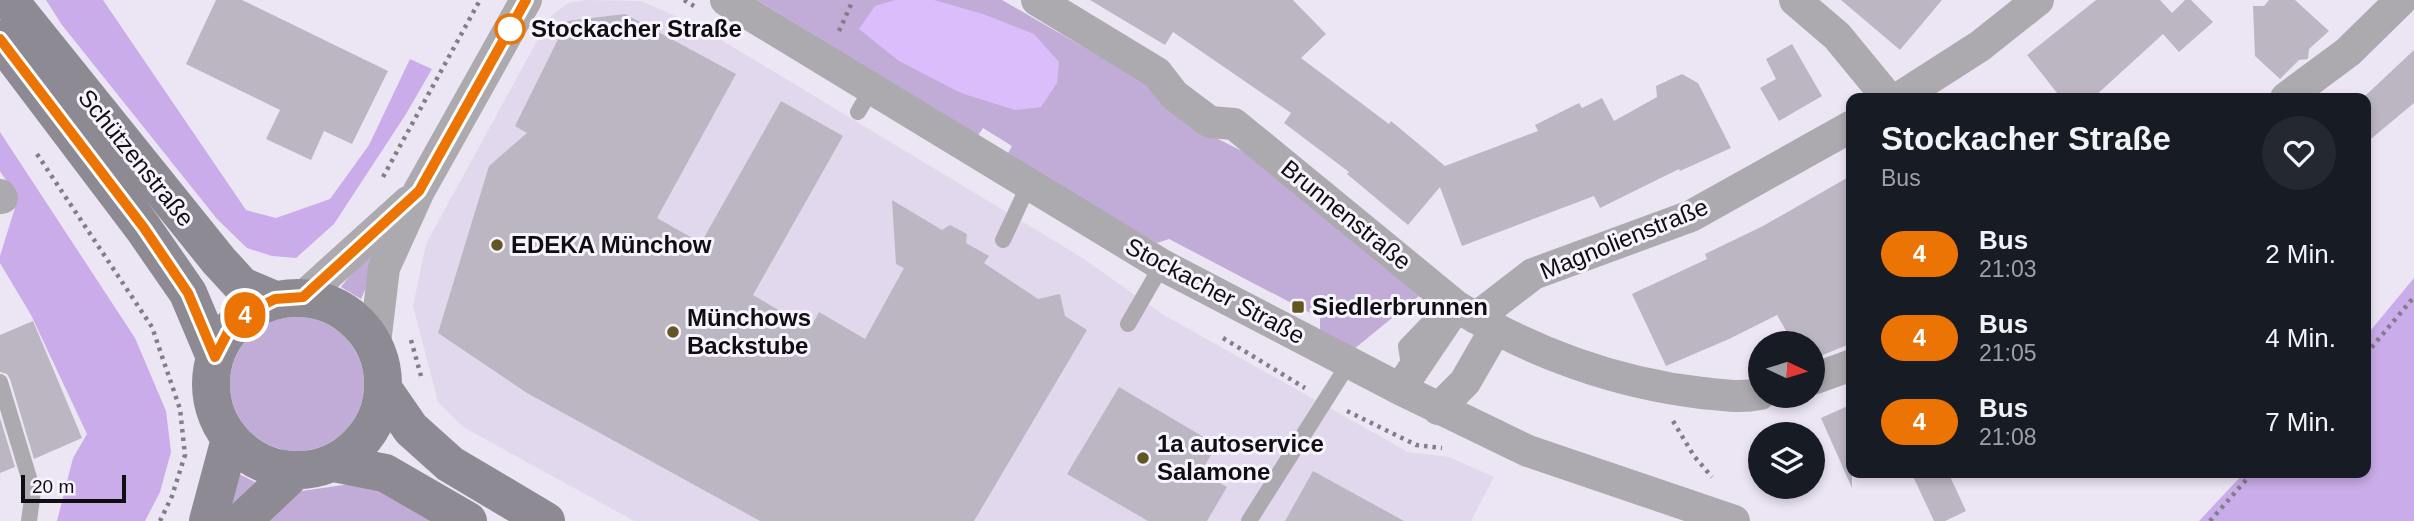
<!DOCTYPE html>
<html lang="de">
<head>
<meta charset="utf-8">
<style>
  body { margin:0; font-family:Helvetica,sans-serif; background:#242831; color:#f1f3f6; height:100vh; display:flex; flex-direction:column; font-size:26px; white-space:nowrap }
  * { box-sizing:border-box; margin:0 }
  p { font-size:23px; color:#9ea1a6 }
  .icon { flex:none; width:38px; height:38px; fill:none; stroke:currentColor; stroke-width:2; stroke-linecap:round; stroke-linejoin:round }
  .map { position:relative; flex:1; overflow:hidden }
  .side { position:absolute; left:1846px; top:93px; width:525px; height:385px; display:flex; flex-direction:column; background:#171b24; border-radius:14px; box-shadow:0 4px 10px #0003 }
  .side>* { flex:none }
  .badge { padding:0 14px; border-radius:23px; font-size:24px; line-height:46px }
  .needle { width:46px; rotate:94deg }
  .tools { position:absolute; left:1748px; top:331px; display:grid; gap:14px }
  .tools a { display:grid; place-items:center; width:77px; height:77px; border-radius:50%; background:#171b24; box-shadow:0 4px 10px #0003; font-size:35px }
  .scale { position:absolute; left:21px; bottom:18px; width:105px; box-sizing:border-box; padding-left:7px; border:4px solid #100e13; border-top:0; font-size:19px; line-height:24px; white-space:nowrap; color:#100e13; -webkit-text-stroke:5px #f8f4fd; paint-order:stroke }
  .map>.badge { position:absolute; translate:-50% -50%; box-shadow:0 0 0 4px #fff }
  .round { display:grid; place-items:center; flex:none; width:74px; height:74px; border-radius:37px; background:#242831 }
  .headline { display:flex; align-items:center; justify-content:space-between; height:119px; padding:0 35px }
  h1 { font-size:33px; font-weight:600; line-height:52px }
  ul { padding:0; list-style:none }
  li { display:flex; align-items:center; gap:21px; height:84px; padding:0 35px }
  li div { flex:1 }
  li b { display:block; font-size:26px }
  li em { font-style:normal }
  li .badge { min-width:77px; font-weight:700; text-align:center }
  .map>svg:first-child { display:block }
</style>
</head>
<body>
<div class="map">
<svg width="2414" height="521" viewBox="0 0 2414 521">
  <rect width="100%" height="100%" fill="#ece6f4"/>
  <path fill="#e1d8ed" d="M 586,0 L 641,1 L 698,26 L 1081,257 L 1162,314 L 1408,452 L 1449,457 L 1494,477 L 1471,521 L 634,521 L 463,427 L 438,402 L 413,306 L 426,244 L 550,17 L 568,3 Z"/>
  <path fill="#c0acd7" d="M 757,0 L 1002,0 L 1149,85 L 1159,102 L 1206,133 L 1244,152 L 1419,296 L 1354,349 L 1320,334 L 1320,318 L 1169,239 L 1157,243 L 1005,159 L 1012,146 L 983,128 L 975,140 L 935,110 Z
    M 381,236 L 387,240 L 361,299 L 341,287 Z
    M230 384a67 67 0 1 1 134 0a67 67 0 1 1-134 0Z
    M 239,474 L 255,482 L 227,521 Z
    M 350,484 L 389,491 L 442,521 L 260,521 L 295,492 Z"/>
  <path fill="#caacea" d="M 46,0 L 103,0 L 246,210 L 276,218 L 330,199 L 369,145 L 410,59 L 432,69 L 406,114 L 334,224 L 296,258 L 272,256 L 247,248 L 217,219 L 62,25 Z
    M 0,132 L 135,338 L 166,411 L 171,452 L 160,492 L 145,521 L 57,521 L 73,458 L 87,434 L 31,315 L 0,263 L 0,256 L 18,198 L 0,171 Z
    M 2414,278 L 2414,521 L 2199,521 L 2244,473 L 2366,472 L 2366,336 Z"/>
  <path fill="#dbbdfc" d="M 895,0 L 934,0 L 983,14 L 1034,34 L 1059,62 L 1057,83 L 1041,107 L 1015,110 L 961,93 L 899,61 L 859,29 L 875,6 Z"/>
  <path fill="#bcb6c3" d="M 216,0 L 242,0 L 388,71 L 352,144 L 324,131 L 311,160 L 266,139 L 280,110 L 186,64 Z
    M 1090,0 L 1293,0 L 1326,34 L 1301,58 L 1389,124 L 1391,121 L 1445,166 L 1538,131 L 1535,125 L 1579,103 L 1582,108 L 1602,98 L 1614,121 L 1657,97 L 1656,86 L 1682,74 L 1698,83 L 1731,148 L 1680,171 L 1679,169 L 1600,208 L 1594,196 L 1462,246 L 1440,187 L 1408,225 L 1347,174 L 1349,172 L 1284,123 L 1291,113 L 1173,32 L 1165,45 Z
    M 1841,0 L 1942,0 L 1900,50 Z
    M 2096,0 L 2160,0 L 2172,13 L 2185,0 L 2191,0 L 2213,22 L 2179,52 L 2163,34 L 2093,98 L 2061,98 L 2027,55 Z
    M 2269,0 L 2295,0 L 2329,31 L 2309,49 L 2308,59 L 2299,60 L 2280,79 L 2255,56 L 2253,6 L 2264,6 Z
    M 625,14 L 736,74 L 657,218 L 701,243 L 781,101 L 843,136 L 753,295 L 810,329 L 819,312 L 865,339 L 904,268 L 896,264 L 892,200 L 942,230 L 950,225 L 967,234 L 966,243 L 989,256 L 984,263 L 1038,299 L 1060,294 L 1065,316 L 1087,330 L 974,521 L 760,521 L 527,393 L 438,333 L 489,166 L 527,133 L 515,126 L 567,21 Z
    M 1792,44 L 1822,96 L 1779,121 L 1760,88 L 1776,79 L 1766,59 Z
    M 2414,50 L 2414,103 L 2366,143 L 2366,95 Z
    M 1852,175 L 1852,343 L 1813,359 L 1813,343 L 1793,343 L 1777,315 L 1729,339 L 1666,366 L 1632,294 L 1707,259 L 1705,254 L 1763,226 Z
    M 33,321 L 82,438 L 34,459 L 10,379 L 7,374 L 0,372 L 0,335 Z
    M 1119,387 L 1217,445 L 1201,472 L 1227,487 L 1207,521 L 1148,521 L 1067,474 Z
    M 1852,404 L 1852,488 L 1821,418 Z
    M 0,418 L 15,467 L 0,473 Z
    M 1313,471 L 1404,521 L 1285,521 Z
    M 1911,472 L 1948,472 L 1966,511 L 1945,521 L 1934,521 Z"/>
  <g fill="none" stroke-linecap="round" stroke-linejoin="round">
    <path stroke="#827e88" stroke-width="4.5" stroke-dasharray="3.5 5" stroke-linecap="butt" d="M 684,0 L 694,6
      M 839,31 L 853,0
      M 37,154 L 152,327 L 180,409 L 185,455 L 172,496 L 160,521
      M 383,177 L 480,0
      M 1223,338 L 1305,388
      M 411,340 L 421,376
      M 2366,354 L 2414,297
      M 1347,411 L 1416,445 L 1442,448
      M 1673,421 L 1694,456 L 1712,477
      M 2210,521 L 2253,472"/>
    <path stroke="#aca9af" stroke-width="16" d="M 858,112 L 872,88
      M 1003,240 L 1029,184
      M 1128,324 L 1162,265
      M 1410,372 L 1406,346 L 1428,323 L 1438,322
      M 0,382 L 33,491 L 29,521
      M 1249,521 L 1349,363"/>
    <path stroke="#aca9af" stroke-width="32" d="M 726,0 L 1162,265 L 1400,389 L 1528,451 L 1734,521
      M 1037,0 L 1157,73 L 1174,95 L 1210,122 L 1234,124 L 1456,306 C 1530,352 1615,383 1702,393 C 1722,395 1740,398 1760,394
      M 1795,0 L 1837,36 L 1888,98
      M 1899,98 L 1980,46 L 2038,0
      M 2286,98 L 2348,52 L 2401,0
      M 0,195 L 2,198
      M 303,297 L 408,202
      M 1476,318 L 1533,274 L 1691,216 L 1852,126
      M 375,343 L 384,268 L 419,191 L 526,0
      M 1813,379 L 1852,365
      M 1400,389 L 1456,306
      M 1438,409 L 1465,382 L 1495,330"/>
    <path stroke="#8e8a93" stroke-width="38" d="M 9,0 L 219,261 L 242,286 L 275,300
      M 0,39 L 143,228 L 188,293 L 215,357
      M211 384a86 86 0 1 1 172 0a86 86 0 1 1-172 0Z
      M 384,390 L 411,429 L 450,464 L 546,521
      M 334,463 L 385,473 L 468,521
      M 208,521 L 230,439
      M 242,521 L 295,471"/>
  </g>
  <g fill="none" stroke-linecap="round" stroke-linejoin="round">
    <g stroke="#fff" stroke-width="16">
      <path id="line" d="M 0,39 L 144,228 L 188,293 L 215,357 L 228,332 L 249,312 L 275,299 L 303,297 L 419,191 L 526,0"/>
    </g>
    <use href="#line" stroke="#ec7405" stroke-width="10"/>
  </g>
  <circle fill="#fff" stroke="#ec7405" stroke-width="3.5" cx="510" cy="29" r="14"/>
  <g fill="#625622" stroke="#f8f4fd" stroke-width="2.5">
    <circle cx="497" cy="245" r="7"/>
    <rect x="1291" y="300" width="14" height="14" rx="3.5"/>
    <circle cx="673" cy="332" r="7"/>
    <circle cx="1143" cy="458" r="7"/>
  </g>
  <g text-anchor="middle" stroke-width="6" stroke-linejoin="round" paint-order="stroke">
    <g font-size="24" font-weight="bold" fill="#100e13" stroke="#f8f4fd" text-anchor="start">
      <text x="531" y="37">Stockacher Straße</text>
    </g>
    <g font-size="24" fill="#100e13" stroke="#f8f4fd">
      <text transform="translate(136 158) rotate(51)" y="8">Schützenstraße</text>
      <text transform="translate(1346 215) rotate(39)" y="8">Brunnenstraße</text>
      <text transform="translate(1624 239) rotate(-22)" y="8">Magnolienstraße</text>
      <text transform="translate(1215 291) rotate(28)" y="8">Stockacher Straße</text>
    </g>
    <g font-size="24" font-weight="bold" fill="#100e13" stroke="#f8f4fd" text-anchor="start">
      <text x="511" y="253">EDEKA Münchow</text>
      <text x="1312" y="315">Siedlerbrunnen</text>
      <text x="687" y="326">Münchows<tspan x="687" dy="28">Backstube</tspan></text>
      <text x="1157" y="452">1a autoservice<tspan x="1157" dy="28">Salamone</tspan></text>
    </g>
  </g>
</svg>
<div class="tools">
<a><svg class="needle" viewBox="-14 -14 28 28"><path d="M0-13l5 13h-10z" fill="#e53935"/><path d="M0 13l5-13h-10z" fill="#9ea1a6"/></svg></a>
<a><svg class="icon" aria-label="layers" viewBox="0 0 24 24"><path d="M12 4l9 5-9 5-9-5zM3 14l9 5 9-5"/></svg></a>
</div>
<div class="scale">20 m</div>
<b class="badge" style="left:245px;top:315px;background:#ec7405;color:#fff">4</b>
<section class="side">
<div class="headline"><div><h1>Stockacher Straße</h1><p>Bus</p></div><a class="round"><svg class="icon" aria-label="heart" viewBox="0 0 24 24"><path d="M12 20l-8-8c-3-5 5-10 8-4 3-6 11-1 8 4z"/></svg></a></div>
<ul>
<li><span class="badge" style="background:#ec7405;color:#fff">4</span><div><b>Bus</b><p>21:03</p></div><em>2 Min.</em></li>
<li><span class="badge" style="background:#ec7405;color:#fff">4</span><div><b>Bus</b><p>21:05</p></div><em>4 Min.</em></li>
<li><span class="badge" style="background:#ec7405;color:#fff">4</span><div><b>Bus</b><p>21:08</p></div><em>7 Min.</em></li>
</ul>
</section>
</div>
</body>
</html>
